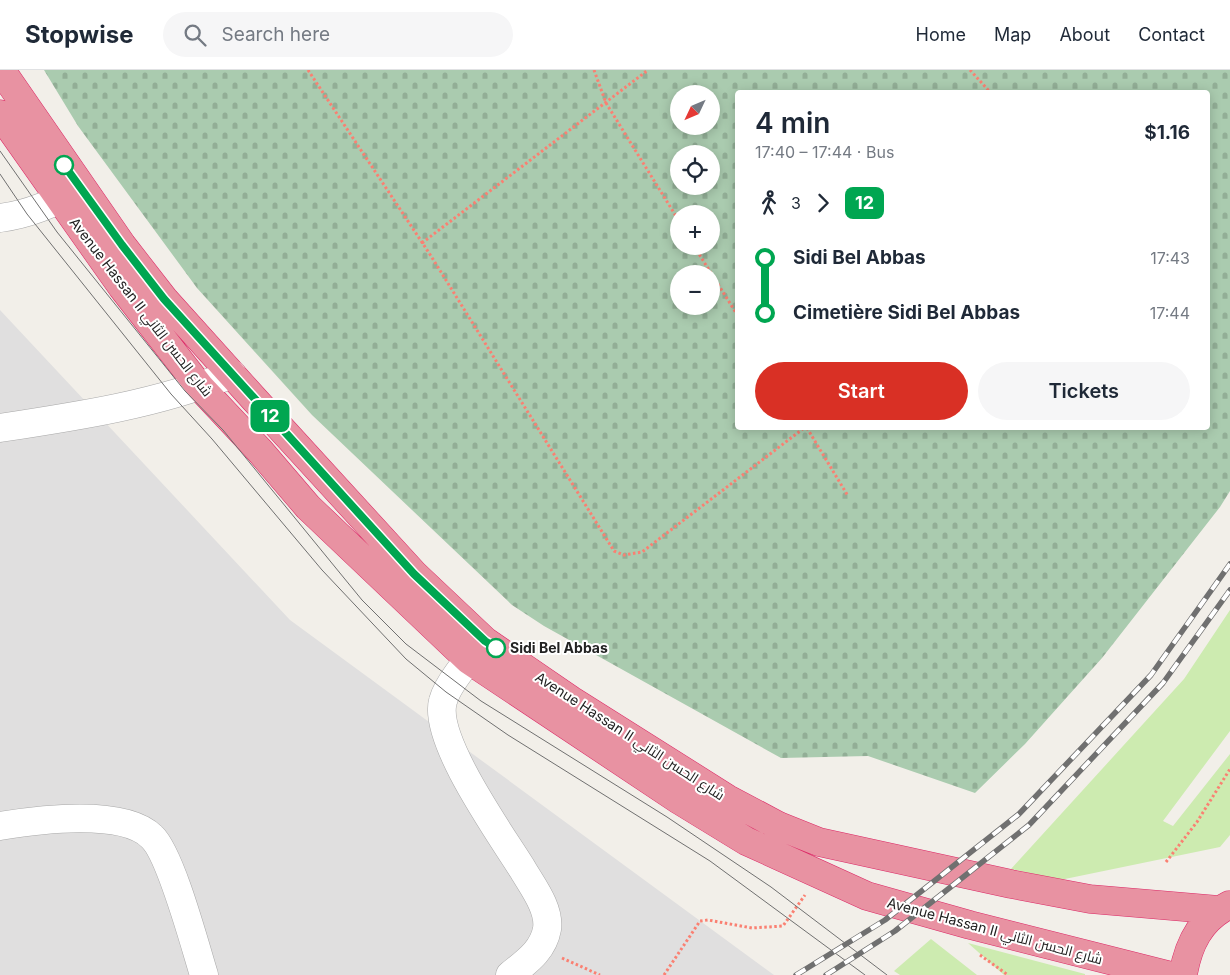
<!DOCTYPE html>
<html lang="en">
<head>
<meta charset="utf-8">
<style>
  body { margin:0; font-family:Inter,Cairo,sans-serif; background:#f6f6f7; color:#1f2937; height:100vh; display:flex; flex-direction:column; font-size:19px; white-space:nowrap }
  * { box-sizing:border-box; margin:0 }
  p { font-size:16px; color:#747a83 }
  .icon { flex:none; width:28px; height:28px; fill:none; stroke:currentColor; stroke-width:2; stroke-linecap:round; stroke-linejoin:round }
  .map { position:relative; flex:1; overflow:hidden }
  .sheet { position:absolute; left:735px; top:20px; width:475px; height:340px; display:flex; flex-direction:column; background:#fff; border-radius:5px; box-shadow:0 2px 12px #0003 }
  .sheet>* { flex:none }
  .badge { padding:0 10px; border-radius:8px; font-size:18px; line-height:32px }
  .needle { width:32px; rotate:226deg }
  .controls { position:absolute; left:670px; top:15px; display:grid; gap:10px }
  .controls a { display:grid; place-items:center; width:50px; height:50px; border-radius:50%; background:#fff; box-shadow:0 2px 12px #0003; font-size:25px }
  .map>.badge { position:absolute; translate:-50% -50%; box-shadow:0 0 0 2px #fff }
  .legs { display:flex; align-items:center; gap:8px; height:55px; padding:0 20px; font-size:16px }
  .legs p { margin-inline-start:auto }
  .head { display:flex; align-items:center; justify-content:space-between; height:85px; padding:0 20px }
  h1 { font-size:28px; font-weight:600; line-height:38px }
  .cta { display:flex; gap:10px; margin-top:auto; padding:10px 20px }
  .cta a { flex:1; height:58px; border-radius:30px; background:#d93025; color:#fff; font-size:20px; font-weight:600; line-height:58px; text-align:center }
  .cta a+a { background:#f6f6f7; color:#1f2937 }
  ul { padding:0 20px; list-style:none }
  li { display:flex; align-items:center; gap:18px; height:55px; font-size:19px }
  li i { display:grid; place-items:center; width:8px; height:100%; margin:0 6px; background:currentColor }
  li i::after { content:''; width:12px; height:12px; margin:-6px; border:4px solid; border-radius:50%; background:#fff }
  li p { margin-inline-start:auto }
  li:first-child i { background:linear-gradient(#0000 50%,currentColor 0) }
  li:last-child i { background:linear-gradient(currentColor 50%,#0000 0) }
  header { display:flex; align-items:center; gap:30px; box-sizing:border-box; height:70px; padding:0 25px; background:#fff; border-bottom:1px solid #e0e1e3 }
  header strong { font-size:24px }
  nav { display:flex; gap:28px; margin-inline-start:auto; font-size:18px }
  .search { width:350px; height:45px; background:#f6f6f7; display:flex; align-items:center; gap:12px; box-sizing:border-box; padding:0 18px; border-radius:28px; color:#747a83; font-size:19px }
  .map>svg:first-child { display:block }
</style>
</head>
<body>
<header>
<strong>Stopwise</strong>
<div class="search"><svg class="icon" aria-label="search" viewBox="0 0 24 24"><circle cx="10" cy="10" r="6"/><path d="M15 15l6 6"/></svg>Search here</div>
<nav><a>Home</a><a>Map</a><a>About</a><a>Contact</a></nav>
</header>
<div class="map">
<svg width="1230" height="905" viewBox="0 0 1230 905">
  <defs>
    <pattern id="cemetery-stones" width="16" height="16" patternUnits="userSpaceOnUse" patternTransform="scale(1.25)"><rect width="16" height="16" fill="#aacbaf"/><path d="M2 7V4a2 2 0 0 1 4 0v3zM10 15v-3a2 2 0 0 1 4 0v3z" fill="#92ae96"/></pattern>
  </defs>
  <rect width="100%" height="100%" fill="#f2efe9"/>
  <path fill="#e0dfdf" d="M 0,240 L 290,550 L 774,905 L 0,905 Z"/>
  <path fill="#cdebb0" d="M 1230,540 L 1230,661 L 1163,751 L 1173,756 L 1230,684 L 1230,765 L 1220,777 L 1060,810 L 1011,799 L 1184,609 Z
    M 931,869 L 977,905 L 900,905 L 894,901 Z
    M 968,873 L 1085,904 L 1085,905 L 1004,905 Z"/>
  <path fill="url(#cemetery-stones)" fill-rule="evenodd" d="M 44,0 L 1230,0 L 1230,421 L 1220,437 L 1102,588 L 1025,674 L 975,723 L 868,686 L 781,688 L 544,556 L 512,535 L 312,345 L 197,218 L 78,56 ZM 738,22 L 1208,22 L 1208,358 L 738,358 ZM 679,24 L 711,24 L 711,56 L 679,56 ZM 679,84 L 711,84 L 711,116 L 679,116 ZM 679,144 L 711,144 L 711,176 L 679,176 ZM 679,204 L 711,204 L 711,236 L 679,236 Z"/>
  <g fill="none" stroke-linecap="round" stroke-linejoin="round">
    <g stroke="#a9a9a9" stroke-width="29">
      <path id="minor" d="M 0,148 C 30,144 54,134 79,118
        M 0,358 C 79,346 158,334 232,304
        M 484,572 C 471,587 448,612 443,631 C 432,669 502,766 523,800 C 533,817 550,839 547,859 C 543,881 526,892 510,905
        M 0,756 C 37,750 123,738 152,767 C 171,785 195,876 204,905"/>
    </g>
    <g stroke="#dc2a67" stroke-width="29">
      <path id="highway" d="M 1,0 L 122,175 L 164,229 L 255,330 L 414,504 L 485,571 L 571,630 L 728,729 L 779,756 L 819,772 L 1011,814 L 1090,829 L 1219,840
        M 0,44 L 122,217 L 200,317 L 260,381 L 308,437 L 469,590 L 679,730 L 746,771 L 867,826 L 970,855 L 1168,905
        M 1183,905 C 1188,875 1200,849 1229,835"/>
    </g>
    <path stroke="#fa8072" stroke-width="3" stroke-dasharray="2.5 2.5" stroke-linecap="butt" d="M 308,0 L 431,186 L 614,481 L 624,485 L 642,482 L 804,358
      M 594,0 L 606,33 L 679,151
      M 970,0 L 990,22
      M 422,173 L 648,0
      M 694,176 L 738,246
      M 807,358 L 848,426
      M 1166,792 L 1197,752 L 1230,699
      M 980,885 L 1008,905
      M 562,888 L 600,905
      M 664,905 L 700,851 L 708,850 L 752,858 L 783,856 L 805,825"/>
    <use href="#minor" stroke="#fff" stroke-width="28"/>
    <use href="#highway" stroke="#e892a2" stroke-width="28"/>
    <path stroke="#707070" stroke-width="1" d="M 0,81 L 57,162 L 185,321 L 223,360 L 362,530 L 406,574 L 481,631 L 667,747 L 771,817 L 887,905
      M 0,104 L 27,144 L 171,324 L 212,369 L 322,500 L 406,589 L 446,622 L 508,665 L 710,791 L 865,905"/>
    <g stroke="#707070" stroke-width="5.5">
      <path id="rail" d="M 796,905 L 885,850 L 1019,744 L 1151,605 L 1230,494
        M 826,905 L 895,861 L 1029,755 L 1163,613 L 1230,520"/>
    </g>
    <use href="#rail" stroke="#fff" stroke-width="4" stroke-dasharray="11" stroke-linecap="butt"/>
  </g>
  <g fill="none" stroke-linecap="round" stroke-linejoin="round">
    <g stroke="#fff" stroke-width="11">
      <path id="line-1" d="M 64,95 L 122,175 L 164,229 L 414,504 L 485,571 L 496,578"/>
    </g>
    <use href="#line-1" stroke="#00a651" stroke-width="8"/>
  </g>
  <g fill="#fff" stroke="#00a651" stroke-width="2.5">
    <circle cx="64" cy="95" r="9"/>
    <circle cx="496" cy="578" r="9"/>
  </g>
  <g text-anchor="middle" stroke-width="4" stroke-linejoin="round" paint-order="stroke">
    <g font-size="14" fill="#222" stroke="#fff">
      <text transform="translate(141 237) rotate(52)" y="5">Avenue Hassan II شارع الحسن الثاني</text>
      <text transform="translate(630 666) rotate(33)" y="5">Avenue Hassan II شارع الحسن الثاني</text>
      <text transform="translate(995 861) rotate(15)" y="5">Avenue Hassan II شارع الحسن الثاني</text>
    </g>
    <g font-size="14" font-weight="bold" fill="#222" stroke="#fff" text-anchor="start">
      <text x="510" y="583">Sidi Bel Abbas</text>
    </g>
  </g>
</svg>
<div class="controls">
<a><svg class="needle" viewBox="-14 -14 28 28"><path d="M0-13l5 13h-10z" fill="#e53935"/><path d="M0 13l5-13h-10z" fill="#747a83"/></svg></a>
<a><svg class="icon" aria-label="locate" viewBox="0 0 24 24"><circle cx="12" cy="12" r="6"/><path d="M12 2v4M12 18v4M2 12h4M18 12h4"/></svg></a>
<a>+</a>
<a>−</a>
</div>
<b class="badge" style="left:270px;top:346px;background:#00a651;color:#fff">12</b>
<section class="sheet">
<div class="head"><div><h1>4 min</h1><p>17:40 – 17:44 · Bus</p></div><b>$1.16</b></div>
<div class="legs"><svg class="icon" aria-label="walk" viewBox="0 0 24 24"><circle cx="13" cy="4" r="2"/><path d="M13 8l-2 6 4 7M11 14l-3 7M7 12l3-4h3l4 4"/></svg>3<svg class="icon" aria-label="forward" viewBox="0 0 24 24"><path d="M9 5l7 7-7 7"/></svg><b class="badge" style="background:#00a651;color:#fff">12</b></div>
<ul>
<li><i style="color:#00a651"></i><b>Sidi Bel Abbas</b><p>17:43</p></li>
<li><i style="color:#00a651"></i><b>Cimetière Sidi Bel Abbas</b><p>17:44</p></li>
</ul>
<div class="cta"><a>Start</a><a>Tickets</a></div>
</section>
</div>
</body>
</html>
